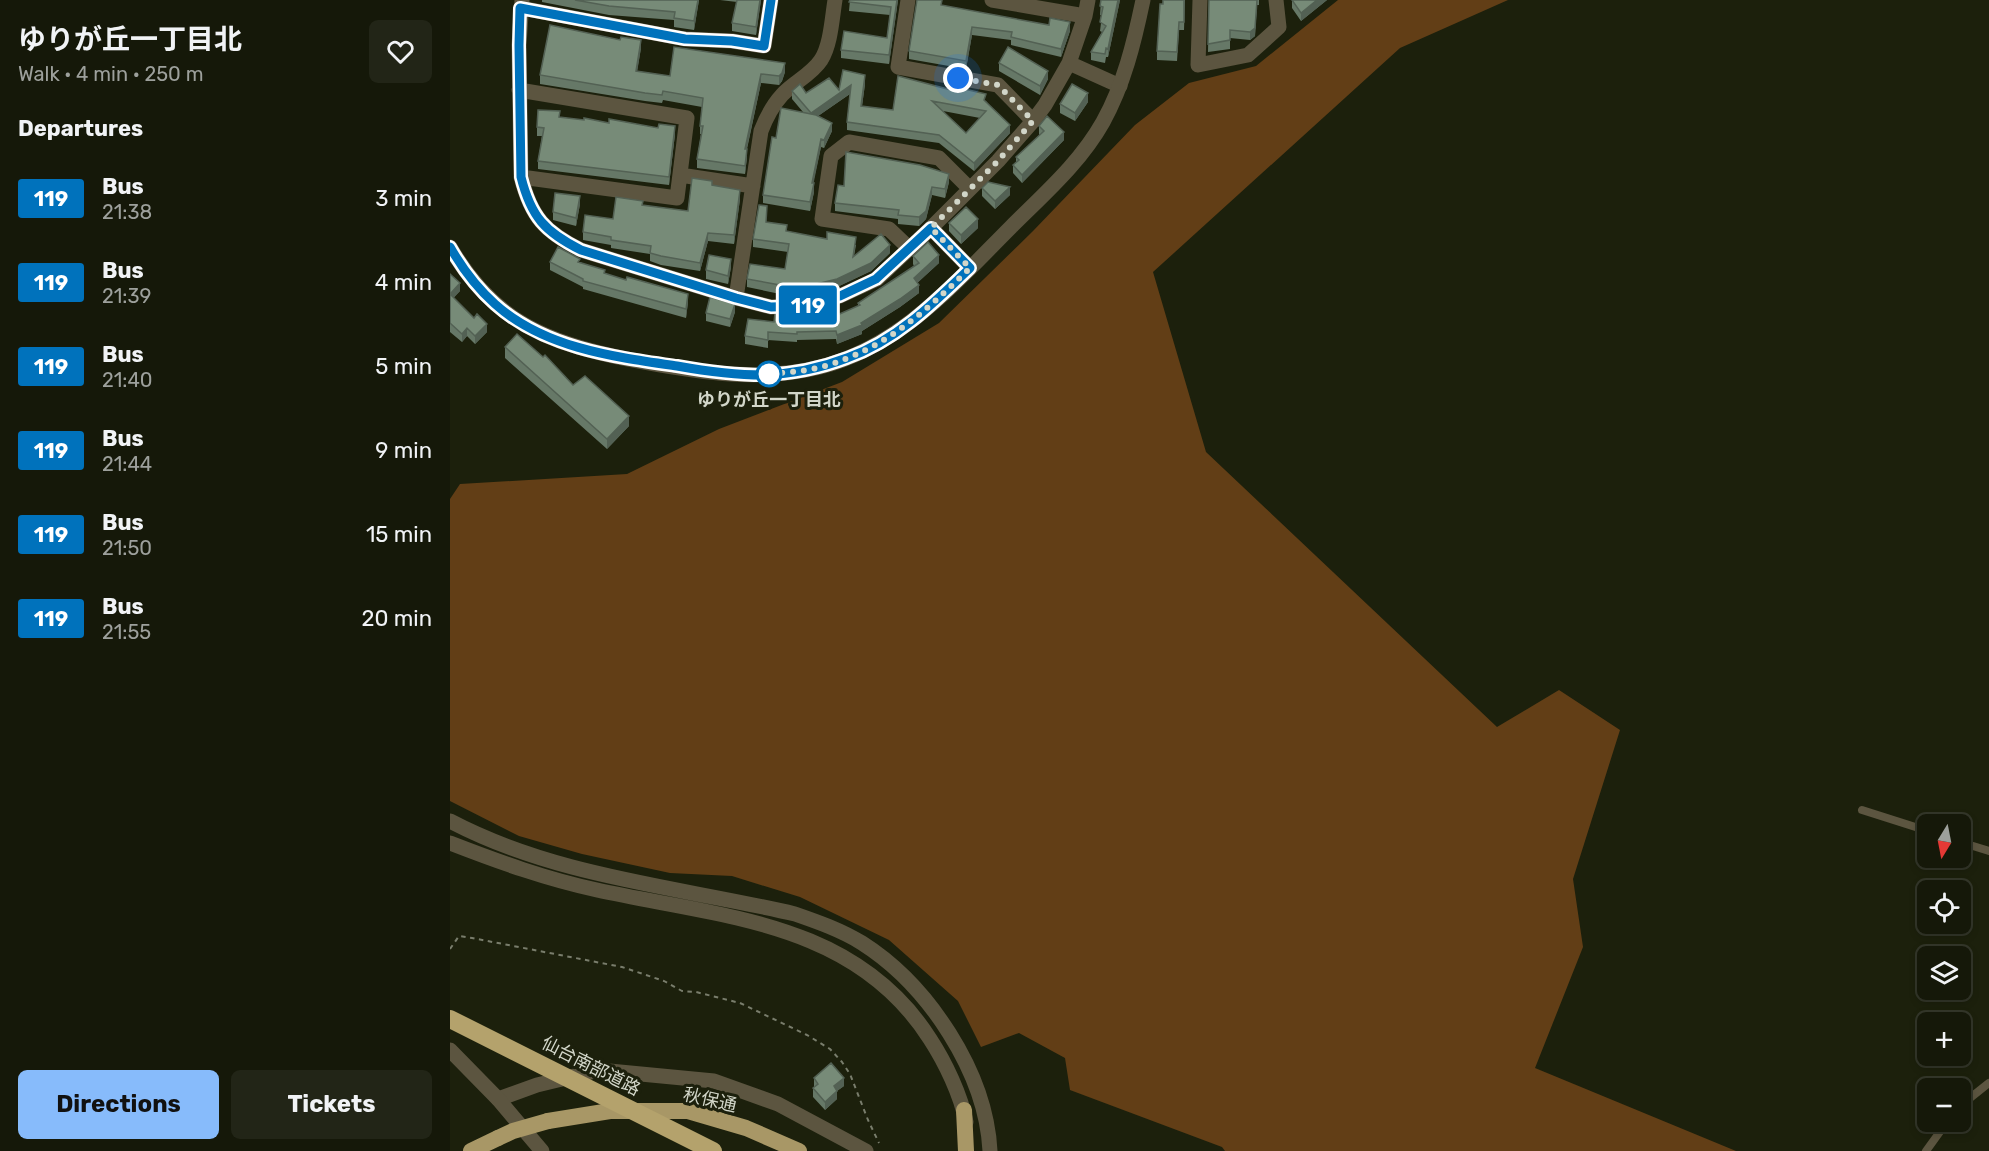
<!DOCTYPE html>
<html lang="en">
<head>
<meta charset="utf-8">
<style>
  body { margin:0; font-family:Rubik,"Noto Sans JP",sans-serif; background:#222517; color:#f1f3f6; height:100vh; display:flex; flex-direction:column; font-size:22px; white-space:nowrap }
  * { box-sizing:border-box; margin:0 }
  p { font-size:20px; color:#9da09c }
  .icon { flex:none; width:33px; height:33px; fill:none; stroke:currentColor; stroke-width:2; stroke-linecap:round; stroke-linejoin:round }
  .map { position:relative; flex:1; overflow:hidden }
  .panel { display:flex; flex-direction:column; background:#151809; width:450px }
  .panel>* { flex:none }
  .badge { padding:0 12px; border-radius:4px; font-size:21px; line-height:39px }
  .needle { width:39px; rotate:190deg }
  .tools { position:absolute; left:1467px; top:814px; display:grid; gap:12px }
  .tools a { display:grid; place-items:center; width:54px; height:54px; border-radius:9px; background:#151809; box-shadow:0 3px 9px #0003,0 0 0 2px #34372a; font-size:30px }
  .you { position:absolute; width:30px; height:30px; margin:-15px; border:4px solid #fff; border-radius:50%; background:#1a73e8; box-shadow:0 0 0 9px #1a73e833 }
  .map>.badge { position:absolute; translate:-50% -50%; box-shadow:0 0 0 3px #fff }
  h2 { padding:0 18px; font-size:22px; line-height:54px }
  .round { display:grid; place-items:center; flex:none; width:63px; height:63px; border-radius:9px; background:#222517 }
  .overview { display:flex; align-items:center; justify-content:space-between; height:102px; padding:0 18px }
  h1 { font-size:28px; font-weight:700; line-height:45px }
  .action { display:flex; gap:12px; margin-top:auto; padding:12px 18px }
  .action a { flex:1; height:69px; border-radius:9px; background:#87bbfb; color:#111; font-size:24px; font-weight:700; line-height:69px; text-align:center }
  .action a+a { background:#222517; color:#f1f3f6 }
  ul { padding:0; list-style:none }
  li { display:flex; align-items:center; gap:18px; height:84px; padding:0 18px }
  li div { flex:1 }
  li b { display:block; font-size:22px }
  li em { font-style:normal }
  li .badge { min-width:66px; font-weight:700; text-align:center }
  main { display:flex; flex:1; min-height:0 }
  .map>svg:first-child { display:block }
</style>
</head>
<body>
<main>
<section class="panel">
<div class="overview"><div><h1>ゆりが丘一丁目北</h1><p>Walk · 4 min · 250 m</p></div><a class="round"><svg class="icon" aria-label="heart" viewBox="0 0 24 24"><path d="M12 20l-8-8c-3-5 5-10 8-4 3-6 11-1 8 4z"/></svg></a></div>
<h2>Departures</h2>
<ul>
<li><span class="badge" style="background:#0072bc;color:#fff">119</span><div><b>Bus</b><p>21:38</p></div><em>3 min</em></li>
<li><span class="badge" style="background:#0072bc;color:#fff">119</span><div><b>Bus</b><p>21:39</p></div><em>4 min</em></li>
<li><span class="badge" style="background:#0072bc;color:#fff">119</span><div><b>Bus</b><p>21:40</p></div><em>5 min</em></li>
<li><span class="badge" style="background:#0072bc;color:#fff">119</span><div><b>Bus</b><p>21:44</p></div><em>9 min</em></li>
<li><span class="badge" style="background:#0072bc;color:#fff">119</span><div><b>Bus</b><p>21:50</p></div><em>15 min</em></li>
<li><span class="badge" style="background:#0072bc;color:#fff">119</span><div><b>Bus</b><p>21:55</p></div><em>20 min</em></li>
</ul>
<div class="action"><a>Directions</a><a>Tickets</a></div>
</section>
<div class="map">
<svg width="1539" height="1151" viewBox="0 0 1539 1151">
  <rect width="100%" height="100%" fill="#1c200c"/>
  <path fill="#623e16" d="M 888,0 L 1058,0 L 950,48 L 703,272 L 756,452 L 1047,727 L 1109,690 L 1170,730 L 1123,879 L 1133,947 L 1085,1068 L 1286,1151 L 775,1151 L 772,1147 L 620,1090 L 615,1058 L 569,1033 L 531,1047 L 508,1001 L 439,940 L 350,897 L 282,876 L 220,873 L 132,854 L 69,836 L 0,801 L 0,499 L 10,484 L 177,474 L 269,429 L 392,382 L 489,323 L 583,231 L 685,125 L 739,83 L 806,66 Z"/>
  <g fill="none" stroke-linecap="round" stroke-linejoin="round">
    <path stroke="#797d6c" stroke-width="2" stroke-dasharray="4.5 4.5" stroke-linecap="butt" d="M 0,949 L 9,936 L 22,938 L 172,967 L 214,981 L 232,991 L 246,992 L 290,1003 L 357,1035 L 380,1049 L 392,1062 L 400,1074 L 418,1120 L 429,1143"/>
    <path stroke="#5c5540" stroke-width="8" d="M 1412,810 L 1478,831
      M 1510,842 L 1539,851
      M 1510,1106 L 1539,1083
      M 1476,1151 L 1497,1122"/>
    <path stroke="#5c5540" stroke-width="15" d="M 72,0 L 69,45 L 71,177 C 81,217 95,232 131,250 L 286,298 L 321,307 L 352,306 L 390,296 L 427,279 L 481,228 L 548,161 L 583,121 L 595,105 L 619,63 L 635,16 L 638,0
      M 458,0 L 448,67 L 548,85 L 583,121
      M 542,0 L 635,16
      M 750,0 L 748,65 L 798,55 L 829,27 L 826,0
      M 71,8 L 235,39 L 282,41 L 314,46 L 321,0
      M 619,63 L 670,86
      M 69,90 L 237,118 L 227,198 L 71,177
      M 230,175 L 303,186
      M 481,228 L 520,268
      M 459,248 L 439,229 L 372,219 L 381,156 L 399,142 L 489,158 L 520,189
      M 286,298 L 311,131 C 316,118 322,106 332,95 C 344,82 361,75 371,60 C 381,44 382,18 385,0
      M 48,1099 L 87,1085 L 149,1070 L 264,1081 L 328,1104 L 416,1151"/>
    <path stroke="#5c5540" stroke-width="15" d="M 0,247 C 43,321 97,343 177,359 C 239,371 307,383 370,367 C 450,347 505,283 561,227 C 594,194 630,163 653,122 C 674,84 684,43 693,0
      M 0,821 C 106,877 230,887 345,914 C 368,922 391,930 412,943 C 478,985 536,1072 540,1151
      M 0,843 C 49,862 96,879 147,890 C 270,917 405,921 480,1039 C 495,1062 511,1095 516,1122
      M 0,1050 L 48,1099 L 92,1151"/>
    <path stroke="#a89766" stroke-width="16" d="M 514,1110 L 516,1151
      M 98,1121 L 160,1111 L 238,1111 L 296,1128 L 349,1151
      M 21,1151 L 48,1138"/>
    <path stroke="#a89766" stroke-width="16" d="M 48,1138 L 63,1131 L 98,1121"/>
    <path stroke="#b4a26c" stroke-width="18" d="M 0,1019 L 263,1151"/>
  </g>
  <path fill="#667867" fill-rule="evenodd" d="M 92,0 L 249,0 L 244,30 L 224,27 L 224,20 L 159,15 L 92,2 Z
    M 270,0 L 311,0 L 306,35 L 282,31 L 282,23 L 287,2 Z
    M 400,0 L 448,0 L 439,64 L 391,58 L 391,50 L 437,38 L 440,15 L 399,11 Z
    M 651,0 L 670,0 L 658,57 L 656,57 L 655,63 L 641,60 L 641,52 L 652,32 L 650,31 L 652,15 L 650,15 Z
    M 713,0 L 738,0 L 735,0 L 734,30 L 729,30 L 727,61 L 707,60 L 707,51 Z
    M 759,0 L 809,0 L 809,5 L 807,5 L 805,36 L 800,40 L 780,38 L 780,49 L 758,52 Z
    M 842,0 L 877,0 L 851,21 L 842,8 Z
    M 492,5 L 620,31 L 611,57 L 561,45 L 561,40 L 522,35 L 516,69 L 459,59 L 459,51 Z
    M 191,48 L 187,71 L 220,76 L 335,72 L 332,81 L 329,85 L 311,83 L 297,149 L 297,157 L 295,174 L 247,168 L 247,159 L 251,134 L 250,134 L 250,126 L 252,107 L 213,100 L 212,103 L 195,101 L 90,84 L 90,75 Z
    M 549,63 L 598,79 L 590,95 L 549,71 Z
    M 448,76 L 536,101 L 560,133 L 524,171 L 489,143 L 397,130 L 397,122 L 400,94 L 368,116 L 382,131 L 374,148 L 371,147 L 363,183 L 364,192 L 360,211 L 313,203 L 313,195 L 326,138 L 353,112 L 342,99 L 342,91 L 356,93 L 389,90 L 415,84 L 412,106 L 443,110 ZM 493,111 L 530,118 L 516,133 Z
    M 638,102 L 625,121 L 610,113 L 610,104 Z
    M 110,117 L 225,134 L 219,185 L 88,169 L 88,161 L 92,136 L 87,136 L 87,127 Z
    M 589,126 L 614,140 L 572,183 L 563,173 L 563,165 L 566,162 L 566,157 L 590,135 L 589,134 Z
    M 499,182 L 495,198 L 482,195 L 476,219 L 469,226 L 448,224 L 448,219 L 385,211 L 385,203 L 394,186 Z
    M 262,185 L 290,199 L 284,244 L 258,241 L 250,271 L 211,265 L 200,261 L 200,254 L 161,248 L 161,245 L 133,240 L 133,232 L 193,205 L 238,211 Z
    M 532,188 L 560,195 L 545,209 L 532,196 Z
    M 130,204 L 126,226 L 103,220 L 103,212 Z
    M 316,222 L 337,231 L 406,245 L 404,256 L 440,253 L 421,271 L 387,287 L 354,295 L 330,294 L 297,287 L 297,279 L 335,269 L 338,252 L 303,247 L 303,239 Z
    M 499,223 L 528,228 L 511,244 L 499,231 Z
    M 463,256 L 489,263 L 467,283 L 469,293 L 450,307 L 412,331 L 412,334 L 387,344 L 386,339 L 347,340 L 347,342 L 318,340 L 318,348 L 295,344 L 295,336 L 324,322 L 376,320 L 408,306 L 408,303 L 464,266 L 463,264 Z
    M 100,262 L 130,262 L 155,274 L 238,302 L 236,318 L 133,289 L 133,287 L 100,270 Z
    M 281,267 L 278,284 L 256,279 L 256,270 Z
    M 0,274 L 10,291 L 3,298 L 37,332 L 25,344 L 17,336 L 12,342 L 0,332 Z
    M 285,312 L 280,327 L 256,321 L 256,313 Z
    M 55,347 L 123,385 L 179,426 L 157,449 L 55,358 Z
    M 364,1078 L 394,1086 L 387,1091 L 387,1099 L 375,1110 L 363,1097 L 363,1088 L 364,1087 Z"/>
  <path fill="#536154" d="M 248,0 L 249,0 L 244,30 L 244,21 Z
    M 310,0 L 311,0 L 306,35 L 306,27 Z
    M 447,0 L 448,0 L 439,64 L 439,55 Z
    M 668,0 L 670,0 L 658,57 L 658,49 Z
    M 807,0 L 805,36 L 800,40 L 800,32 Z
    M 867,0 L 877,0 L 851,21 L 851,13 Z
    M 620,22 L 620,31 L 611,57 L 611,49 Z
    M 522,27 L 522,35 L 516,69 L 516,61 Z
    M 191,40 L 191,48 L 186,79 L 186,71 Z
    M 335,63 L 335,72 L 332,81 L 329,85 L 329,76 Z
    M 598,71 L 598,79 L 590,95 L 590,86 Z
    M 311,74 L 311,83 L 295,157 L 295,149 Z
    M 415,75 L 415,84 L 411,114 L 411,106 Z
    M 401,85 L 401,93 L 361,121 L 361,113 Z
    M 638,93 L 638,102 L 625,121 L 625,113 Z
    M 382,123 L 382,131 L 374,148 L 374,140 Z
    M 560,125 L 560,133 L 524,171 L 524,163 Z
    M 225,126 L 225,134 L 219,185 L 219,177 Z
    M 614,132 L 614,140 L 572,183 L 572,175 Z
    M 371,139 L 371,147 L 362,191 L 362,183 Z
    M 297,149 L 297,157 L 295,174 L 295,166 Z
    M 499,174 L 499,182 L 495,198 L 495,189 Z
    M 364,183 L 364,192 L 360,211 L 360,202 Z
    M 482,187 L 482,195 L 476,219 L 469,226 L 469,217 Z
    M 560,187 L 560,195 L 545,209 L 545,201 Z
    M 290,190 L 290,199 L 284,244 L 284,235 Z
    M 130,196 L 130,204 L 126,226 L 126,218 Z
    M 528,219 L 528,228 L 511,244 L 511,235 Z
    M 258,233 L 258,241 L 250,271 L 250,263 Z
    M 440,245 L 440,253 L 421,271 L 387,287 L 354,295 L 354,287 Z
    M 489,255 L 489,263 L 464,286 L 464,278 Z
    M 281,259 L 281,267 L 278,284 L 278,276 Z
    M 10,283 L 10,291 L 0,302 L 0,294 Z
    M 469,285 L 469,293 L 450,307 L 412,331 L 412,334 L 387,344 L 387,335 L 411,323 Z
    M 238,294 L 238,302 L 236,318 L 236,309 Z
    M 285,304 L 285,312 L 280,327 L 280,319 Z
    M 37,324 L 37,332 L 25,344 L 25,336 Z
    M 17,328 L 17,336 L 12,342 L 12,334 Z
    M 179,416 L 179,426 L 157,449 L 157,439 Z
    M 394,1078 L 394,1086 L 387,1091 L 387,1099 L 375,1110 L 375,1102 L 384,1086 Z"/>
  <path fill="#778b78" stroke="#536154" stroke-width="1.5" fill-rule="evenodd" d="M 125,0 L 248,0 L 244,21 L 224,18 L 225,12 L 159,6 Z
    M 287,0 L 310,0 L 306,27 L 282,23 Z
    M 400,0 L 447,0 L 439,55 L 391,50 L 394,31 L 437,38 L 441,7 L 399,2 Z
    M 467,0 L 492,0 L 491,5 L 599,25 L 600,18 L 620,22 L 611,49 L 561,37 L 562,32 L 522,27 L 516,61 L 459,51 Z
    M 651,0 L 668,0 L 658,49 L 656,48 L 655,54 L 641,52 L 656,26 L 650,22 L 653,7 L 650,6 Z
    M 713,0 L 734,0 L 734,22 L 729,22 L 727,52 L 707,51 L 710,4 L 713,4 Z
    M 759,0 L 807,0 L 805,28 L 800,32 L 780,30 L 780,40 L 758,44 Z
    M 842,0 L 867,0 L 851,13 Z
    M 100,25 L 170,40 L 171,37 L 191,40 L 186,71 L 220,76 L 224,47 L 335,63 L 332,73 L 329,76 L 311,74 L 295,149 L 297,149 L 295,166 L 247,159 L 253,126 L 250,126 L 253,98 L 213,91 L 212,95 L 195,93 L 90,75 Z
    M 558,47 L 598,71 L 590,86 L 549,63 Z
    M 393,70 L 415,75 L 411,106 L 443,110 L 448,76 L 509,92 L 510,88 L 536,94 L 534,100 L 560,125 L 524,163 L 489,135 L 397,122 L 401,85 L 361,113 L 342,91 L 350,84 L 356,93 L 379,78 L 389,90 ZM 482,101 L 536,111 L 516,133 Z
    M 622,84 L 638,93 L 625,113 L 610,104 Z
    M 331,108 L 366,115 L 382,123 L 374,140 L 371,139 L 362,183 L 364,183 L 360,202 L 313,195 L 322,137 L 326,138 Z
    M 88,110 L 110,111 L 109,117 L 134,120 L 134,118 L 159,123 L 159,119 L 208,128 L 209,124 L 225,126 L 219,177 L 88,161 L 94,128 L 87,127 Z
    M 597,116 L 614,132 L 572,175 L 563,165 L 569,160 L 566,157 L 594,131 L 589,126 Z
    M 396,152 L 470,165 L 499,174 L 495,189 L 482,187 L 476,211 L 469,217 L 448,215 L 449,210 L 385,203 L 388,185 L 394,186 Z
    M 242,178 L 262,181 L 262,185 L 290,190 L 284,235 L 258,233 L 250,263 L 211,256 L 200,253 L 201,246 L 161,240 L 161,237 L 133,232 L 135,215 L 163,219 L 166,197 L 193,201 L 192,205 L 238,211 Z
    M 538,182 L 560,187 L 545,201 L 532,188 Z
    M 105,193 L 130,196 L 126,218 L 103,212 Z
    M 309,205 L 317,206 L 316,222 L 337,225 L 336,231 L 377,239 L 377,232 L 406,237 L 403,257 L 431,234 L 440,245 L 421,263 L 387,279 L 354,287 L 330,285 L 297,279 L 300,264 L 335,269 L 339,244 L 303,239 Z
    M 516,207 L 528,219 L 511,235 L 499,223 Z
    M 478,242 L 489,255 L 464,278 L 469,285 L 450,299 L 411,323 L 412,325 L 387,335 L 386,331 L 347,332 L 347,334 L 318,332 L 318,340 L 295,336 L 298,319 L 324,322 L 325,313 L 356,314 L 355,309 L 376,310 L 376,320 L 410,305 L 408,303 L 469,263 L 463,256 Z
    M 108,247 L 130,259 L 128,262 L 155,270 L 154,273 L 176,280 L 177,277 L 238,294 L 236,309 L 133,281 L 133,279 L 100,262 Z
    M 259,255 L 281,259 L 278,276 L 256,270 Z
    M 0,274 L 10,283 L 0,294 Z
    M 0,294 L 24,318 L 27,314 L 37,324 L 25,336 L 17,328 L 12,334 L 0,323 Z
    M 260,297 L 285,304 L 280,319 L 256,313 Z
    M 67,334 L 93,357 L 95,355 L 123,385 L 135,376 L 179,416 L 157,439 L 55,347 Z
    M 381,1063 L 394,1078 L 384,1086 L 387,1091 L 375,1102 L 363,1088 L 368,1084 L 364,1078 Z"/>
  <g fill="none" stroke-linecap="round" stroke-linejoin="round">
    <g stroke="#fff" stroke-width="14">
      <path id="line" d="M 0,247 C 12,268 27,288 45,304 C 94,348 164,357 227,366 C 255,371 284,375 313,375 C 341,374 371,368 397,358 C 446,341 484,303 520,268 L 481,228 L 426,279 L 390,296 L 352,306 L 321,307 L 286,298 L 131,250 C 95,232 81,217 71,177 L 69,45 L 70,8 L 235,39 L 282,41 L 314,46 L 321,0"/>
    </g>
    <use href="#line" stroke="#0072bc" stroke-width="9"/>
    <path stroke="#d2d6c9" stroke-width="6" stroke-dasharray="0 10.8" d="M 319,374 L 315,375 C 333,372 353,372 371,367 C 434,350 475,312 520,268 L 481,228 L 548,161 L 583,121 L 548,85 L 508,78"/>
  </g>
  <circle fill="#fff" stroke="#0072bc" stroke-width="3" cx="319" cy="374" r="12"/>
  <g text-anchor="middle" stroke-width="6" stroke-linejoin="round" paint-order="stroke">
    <g font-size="18" font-weight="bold" fill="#d2d6c9" stroke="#1c200c">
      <text x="319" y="406">ゆりが丘一丁目北</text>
    </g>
    <g font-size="18" fill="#d2d6c9" stroke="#1c200c">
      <text transform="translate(141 1066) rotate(27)" y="6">仙台南部道路</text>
      <text transform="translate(260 1100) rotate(13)" y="6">秋保通</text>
    </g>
  </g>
</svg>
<div class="tools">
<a><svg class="needle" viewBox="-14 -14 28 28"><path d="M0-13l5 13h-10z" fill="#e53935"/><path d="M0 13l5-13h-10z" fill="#9da09c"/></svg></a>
<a><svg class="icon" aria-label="locate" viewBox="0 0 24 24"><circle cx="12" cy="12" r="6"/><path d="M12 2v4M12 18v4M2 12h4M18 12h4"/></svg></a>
<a><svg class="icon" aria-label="layers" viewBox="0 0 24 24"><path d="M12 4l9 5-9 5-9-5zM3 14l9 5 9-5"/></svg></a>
<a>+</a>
<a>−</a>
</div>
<div class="you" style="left:508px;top:78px"></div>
<b class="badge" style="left:358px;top:305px;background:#0072bc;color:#fff">119</b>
</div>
</main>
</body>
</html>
